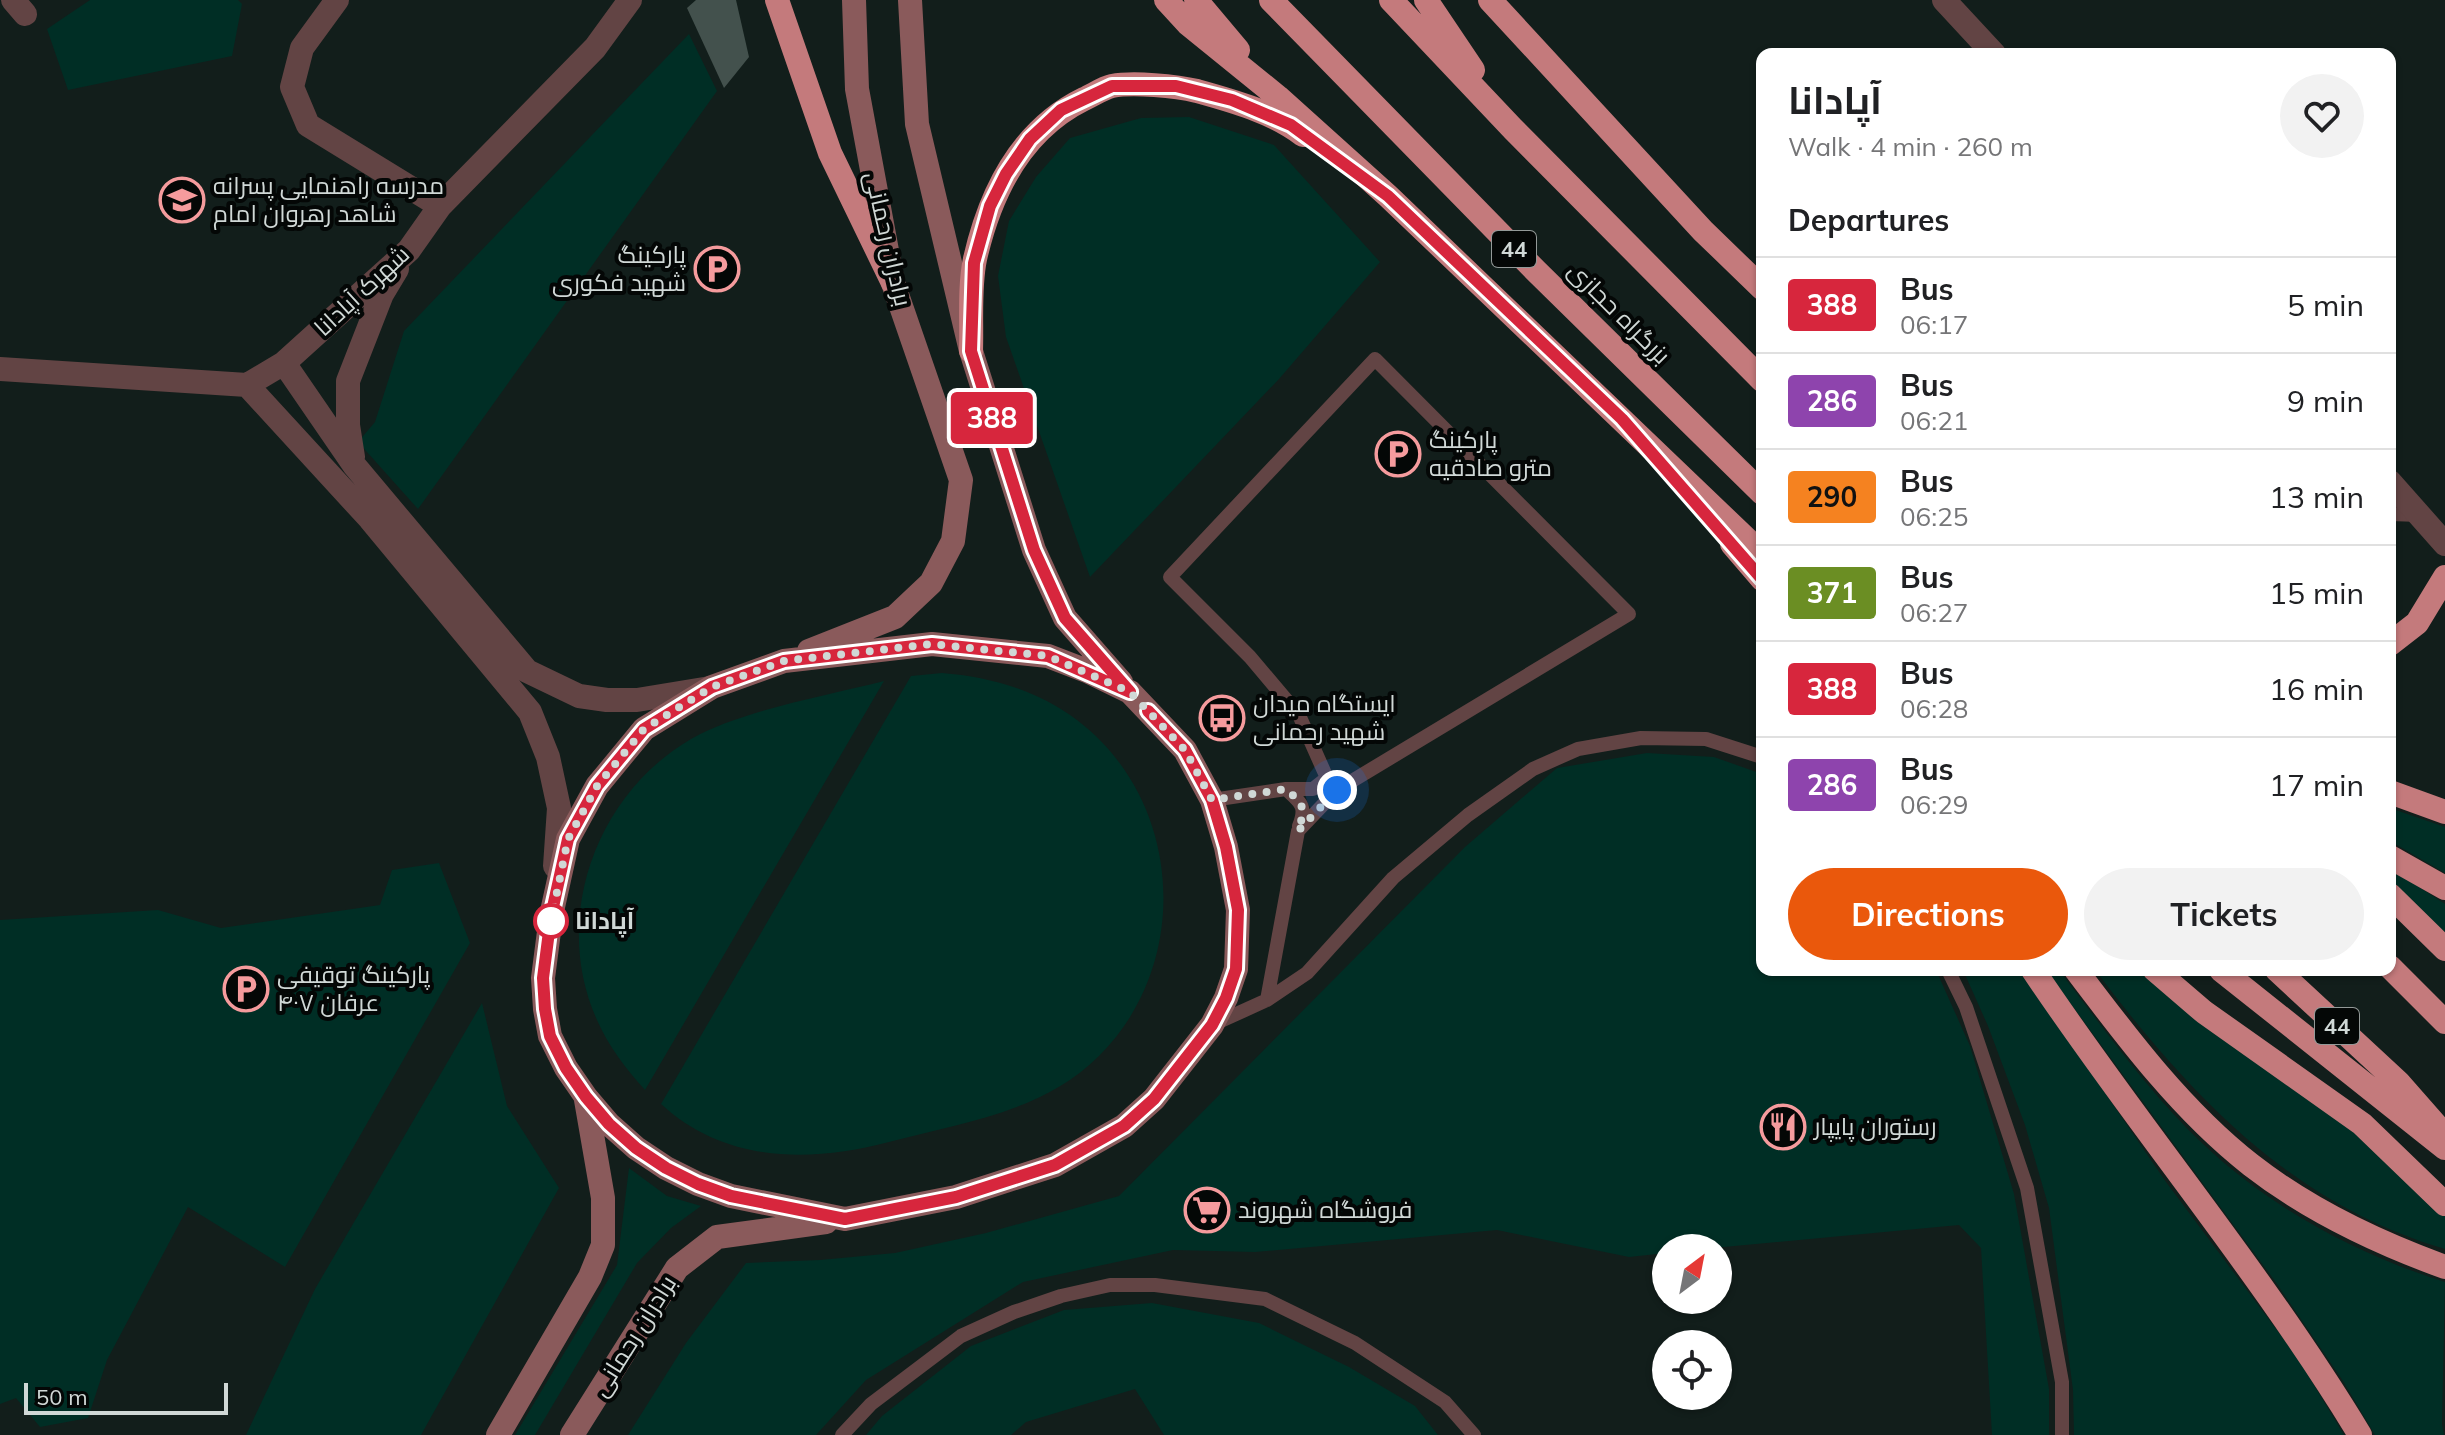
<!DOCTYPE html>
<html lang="en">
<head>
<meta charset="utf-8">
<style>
  body { margin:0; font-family:Mulish,Cairo,sans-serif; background:#f2f2f2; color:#202124; height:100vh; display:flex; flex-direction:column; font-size:30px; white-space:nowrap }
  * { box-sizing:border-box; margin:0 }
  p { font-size:26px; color:#757577 }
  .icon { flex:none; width:44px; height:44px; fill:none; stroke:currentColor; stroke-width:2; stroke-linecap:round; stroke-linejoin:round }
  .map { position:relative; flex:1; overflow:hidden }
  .sheet { position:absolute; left:1756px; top:48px; width:640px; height:928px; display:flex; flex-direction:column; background:#fff; border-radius:16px; box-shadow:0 2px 6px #0004 }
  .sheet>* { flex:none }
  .badge { padding:0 16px; border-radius:6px; font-size:28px; line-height:52px }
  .needle { width:52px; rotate:32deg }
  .tools { position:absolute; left:1652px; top:1234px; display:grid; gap:16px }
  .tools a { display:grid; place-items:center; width:80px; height:80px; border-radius:50%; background:#fff; box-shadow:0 2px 6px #0004; font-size:40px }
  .scale { position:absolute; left:24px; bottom:20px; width:204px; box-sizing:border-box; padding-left:8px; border:4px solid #d0d8d6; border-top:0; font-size:22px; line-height:28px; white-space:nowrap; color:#d0d8d6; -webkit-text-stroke:6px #040706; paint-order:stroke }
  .you { position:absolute; width:40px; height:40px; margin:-20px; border:6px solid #fff; border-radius:50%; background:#1a73e8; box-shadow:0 0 0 12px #1a73e833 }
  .map>.badge { position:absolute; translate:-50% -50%; box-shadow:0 0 0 4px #fff }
  h2 { padding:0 32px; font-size:30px; line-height:72px }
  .round { display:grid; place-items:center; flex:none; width:84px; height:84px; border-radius:42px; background:#f2f2f2 }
  .headline { display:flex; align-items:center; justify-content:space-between; height:136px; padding:0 32px }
  h1 { font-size:38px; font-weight:700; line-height:60px }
  .action { display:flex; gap:16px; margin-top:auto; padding:16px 32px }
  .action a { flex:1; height:92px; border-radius:48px; background:#ea580c; color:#fff; font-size:32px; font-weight:700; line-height:92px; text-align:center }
  .action a+a { background:#f2f2f2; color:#202124 }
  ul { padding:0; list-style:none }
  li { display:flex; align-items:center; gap:24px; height:96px; padding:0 32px; border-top:2px solid #e0e0e0 }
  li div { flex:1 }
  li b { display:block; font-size:30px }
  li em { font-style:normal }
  li .badge { min-width:88px; font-weight:700; text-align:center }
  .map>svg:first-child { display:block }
</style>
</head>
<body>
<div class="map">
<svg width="2445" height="1435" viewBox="0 0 2445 1435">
  <rect width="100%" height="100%" fill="#121e1b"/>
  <path fill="#002e25" d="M 90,0 L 238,0 L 242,4 L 232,56 L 68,90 L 47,29 Z
    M 689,34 L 717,91 L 418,509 L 358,442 L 375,422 L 404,331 Z
    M 1189,117 L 1274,145 L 1380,262 L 1279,379 L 1090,577 L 1006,337 L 998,276 L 1009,221 L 1036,177 L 1070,138 L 1141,118 Z
    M 942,673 C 991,677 1037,690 1077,720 C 1183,800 1193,963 1099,1056 C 1043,1112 962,1123 889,1142 C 810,1163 725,1163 661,1104 L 911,676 Z
    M 884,681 L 645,1090 C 626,1069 609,1047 597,1020 C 551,918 596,794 691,739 C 742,710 826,696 884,681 Z
    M 1647,753 L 1714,757 L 1762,774 L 1762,970 L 1936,970 L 1970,1046 L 2014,1194 L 2049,1389 L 2049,1435 L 1992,1435 L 1981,1248 L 1959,1225 L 1713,1248 L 1666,1248 L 1666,1253 L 1629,1257 L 1497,1230 L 1255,1252 L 1173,1250 L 1023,1282 L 866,1380 L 816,1435 L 628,1435 L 686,1343 L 746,1263 L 820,1260 L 895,1253 L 986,1233 L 1119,1196 L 1465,847 L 1557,768 Z
    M 2390,808 L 2445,827 L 2445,873 L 2390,841 Z
    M 439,863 L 470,943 L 285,1267 L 188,1207 L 107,1360 L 88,1418 L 40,1427 L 16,1398 L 0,1404 L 0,920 L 158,910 L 221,928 L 380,905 L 392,870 Z
    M 2390,868 L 2445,904 L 2445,942 L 2390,887 Z
    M 1963,970 L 2021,970 L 2166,1182 L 2297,1357 L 2344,1435 L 2074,1435 L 2073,1390 L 2049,1208 L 2025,1125 L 1988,1026 Z
    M 2046,970 L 2059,970 C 2104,1029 2149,1093 2203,1144 C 2271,1208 2356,1254 2445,1282 L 2442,1424 L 2444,1435 L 2375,1435 L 2343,1381 L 2277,1284 Z
    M 2095,970 L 2142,970 L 2155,982 L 2356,1127 L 2445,1211 L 2445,1249 C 2291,1204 2189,1094 2095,970 Z
    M 482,1003 L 507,1106 L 559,1188 L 421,1435 L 246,1435 L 315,1289 Z
    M 629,1168 L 667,1196 L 701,1206 L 671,1228 L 637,1263 L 535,1435 L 515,1435 L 617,1265 Z
    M 1152,1303 L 1259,1323 L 1349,1367 L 1415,1406 L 1438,1435 L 1164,1435 L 1135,1389 L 1026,1422 L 1011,1435 L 866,1435 L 882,1416 L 971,1346 L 1064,1310 Z"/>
  <path fill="#43514d" d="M 696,0 L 736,0 L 749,57 L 724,88 L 687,8 Z"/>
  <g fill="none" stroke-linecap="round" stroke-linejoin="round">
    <path stroke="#624444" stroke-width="14" d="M 2390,514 L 2420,515
      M 1286,789 C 1301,803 1307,806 1299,826
      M 1212,800 L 1286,789 L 1313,789 L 1327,778 L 1299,715 L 1250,657 L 1170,577 L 1375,359 L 1629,614 L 1337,790 L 1298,831 L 1267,1000
      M 1948,970 L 1966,1007 L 2027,1188 L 2062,1382 L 2062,1435
      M 1212,1025 L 1267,1000 L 1307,973 L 1393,878 L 1468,815 L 1533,769 L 1578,749 L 1641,738 L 1706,739 L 1762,757
      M 842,1435 L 871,1404 L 961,1336 L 1014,1312 L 1061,1296 L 1110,1285 L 1155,1285 L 1265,1299 L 1355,1343 L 1445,1402 L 1474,1435"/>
    <path stroke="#624444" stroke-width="24" d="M 13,0 L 25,14
      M 337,0 L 302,48 L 292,87 L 308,125 L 440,206
      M 1944,0 L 1994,54
      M 284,363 L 354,465 L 527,671 L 579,696 L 607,700 L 637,700 L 710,688
      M 0,369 L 247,385 L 284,363 L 409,250 L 440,206 L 595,48 L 630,0
      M 247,385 L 370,519 L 530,712 L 548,757 L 559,808 L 555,866
      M 353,457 L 348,425 L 348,381 L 382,294 L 397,269
      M 2390,482 L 2445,544"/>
    <path stroke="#8a5a5b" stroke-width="24" d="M 910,0 L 917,124 L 971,351 L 1034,550 L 1065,618 L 1121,682
      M 932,644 L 1048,656 L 1087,671 L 1130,692 L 1185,750 L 1212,800 L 1226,847 L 1238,910 L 1236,969 L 1226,998 L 1212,1025 L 1154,1099 L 1124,1126 L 1055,1165 L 956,1197 L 845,1219 L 731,1196 L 698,1184 L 666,1168 L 636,1148 L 609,1124 L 586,1097 L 566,1068 L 550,1036 L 545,1009 L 543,978 L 551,916 L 568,839 L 597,786 L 644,729 L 712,687 L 784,661 Z
      M 809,651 L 895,617 L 931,583 L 953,541 L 961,480 L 893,283 L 857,89 L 854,0
      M 498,1435 L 590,1277 L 603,1245 L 603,1198 L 586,1100
      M 572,1435 L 677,1268 L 717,1237 L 826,1222"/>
    <path stroke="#c47a7c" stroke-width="24" d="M 777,0 L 830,153 L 893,283
      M 1166,0 L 1188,24 L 1278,97 L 1388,196 L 1762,554
      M 1196,0 L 1238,50
      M 1271,0 L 1536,271 L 1762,493
      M 1391,0 L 1513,129 L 1762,380
      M 1426,0 L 1473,70
      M 1490,0 L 1703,231 L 1762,288
      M 971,351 C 972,321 969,288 975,259 C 990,193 1021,130 1084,99 C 1093,95 1103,88 1112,86 C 1133,82 1176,86 1197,91 C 1233,101 1273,112 1303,135
      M 1732,544 L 1762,579
      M 2390,644 L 2417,623 L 2445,577
      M 2390,792 L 2445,812
      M 2390,857 L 2445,888
      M 2390,895 L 2445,949
      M 2390,967 L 2445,1022
      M 2033,970 C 2138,1127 2262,1273 2360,1435
      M 2076,970 C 2128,1039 2183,1112 2251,1165 C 2310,1211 2376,1242 2445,1267
      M 2155,970 L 2204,1012 L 2362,1124 L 2445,1204
      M 2221,970 L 2445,1148
      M 2277,970 L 2398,1082 L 2443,1133"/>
  </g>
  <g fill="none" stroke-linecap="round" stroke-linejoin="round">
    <g stroke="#fff" stroke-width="18">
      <path id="line" d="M 1148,711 L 1185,750 L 1212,800 L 1226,847 L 1238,910 L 1236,969 L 1226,998 L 1212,1025 L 1154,1099 L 1124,1126 L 1055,1165 L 956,1197 L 845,1219 L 731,1196 L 698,1184 L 666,1168 L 636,1148 L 609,1124 L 586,1097 L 566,1068 L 550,1036 L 545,1009 L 543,978 L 551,916 L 568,839 L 597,786 L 644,729 L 712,687 L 784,661 L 932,644 L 1048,656 L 1130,692 L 1065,618 L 1055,596 L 1034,550 L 971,351 L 974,263 L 990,206 L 1006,174 L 1030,139 L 1061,110 L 1112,86 L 1176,86 L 1232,100 L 1291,125 L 1388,196 L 1622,419 L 1762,579"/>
    </g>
    <use href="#line" stroke="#d7263d" stroke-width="12"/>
    <path stroke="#d0d8d6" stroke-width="8" stroke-dasharray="0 14.4" d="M 551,921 L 568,839 L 597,786 L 644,729 L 712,687 L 784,661 L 932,644 L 1048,656 L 1130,692 L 1185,750 L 1212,800 L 1286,789 C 1304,805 1306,807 1298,831 L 1337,790"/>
  </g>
  <defs>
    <g id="school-ring" transform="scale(2.3)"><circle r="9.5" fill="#040706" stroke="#f59b9d" stroke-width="1.5"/><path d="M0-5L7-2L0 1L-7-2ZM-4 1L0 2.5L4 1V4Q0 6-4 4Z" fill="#f59b9d"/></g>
    <g id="parking-ring" transform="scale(2.3)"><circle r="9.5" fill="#040706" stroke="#f59b9d" stroke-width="1.5"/><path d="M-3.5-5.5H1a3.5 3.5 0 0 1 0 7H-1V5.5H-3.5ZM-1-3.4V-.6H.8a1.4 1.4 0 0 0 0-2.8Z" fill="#f59b9d"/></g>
    <g id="bus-ring" transform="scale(2.3)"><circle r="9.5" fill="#040706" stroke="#f59b9d" stroke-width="1.5"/><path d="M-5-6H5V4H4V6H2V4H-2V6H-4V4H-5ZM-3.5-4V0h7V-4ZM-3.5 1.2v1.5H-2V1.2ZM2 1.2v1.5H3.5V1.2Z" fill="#f59b9d"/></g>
    <g id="restaurant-ring" transform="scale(2.3)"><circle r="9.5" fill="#040706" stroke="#f59b9d" stroke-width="1.5"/><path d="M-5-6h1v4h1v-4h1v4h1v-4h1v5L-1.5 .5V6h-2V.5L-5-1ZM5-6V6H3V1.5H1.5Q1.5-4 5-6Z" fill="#f59b9d"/></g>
    <g id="supermarket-ring" transform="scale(2.3)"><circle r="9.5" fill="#040706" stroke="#f59b9d" stroke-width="1.5"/><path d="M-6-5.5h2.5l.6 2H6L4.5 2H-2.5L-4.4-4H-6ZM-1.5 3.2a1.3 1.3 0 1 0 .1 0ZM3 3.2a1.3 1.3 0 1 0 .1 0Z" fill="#f59b9d"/></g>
  </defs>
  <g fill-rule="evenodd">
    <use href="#school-ring" x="182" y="200"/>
    <use href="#parking-ring" x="717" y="269"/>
    <use href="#parking-ring" x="1398" y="454"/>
    <use href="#bus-ring" x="1222" y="718"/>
    <use href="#parking-ring" x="246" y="989"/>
    <use href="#restaurant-ring" x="1783" y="1127"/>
    <use href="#supermarket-ring" x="1207" y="1210"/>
  </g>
  <circle fill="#fff" stroke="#d7263d" stroke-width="4" cx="551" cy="921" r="16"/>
  <g text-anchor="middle" stroke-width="8" stroke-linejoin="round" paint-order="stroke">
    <g fill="#040706" stroke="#939998" stroke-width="2">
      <rect x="1492" y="231" width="44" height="36" rx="6"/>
      <rect x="2315" y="1008" width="44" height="36" rx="6"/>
    </g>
    <g font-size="22" font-weight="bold" fill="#d0d8d6">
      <text x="1514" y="257">44</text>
      <text x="2337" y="1034">44</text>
    </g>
    <g font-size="24" fill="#d0d8d6" stroke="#040706" text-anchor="start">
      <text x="213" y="194">مدرسه راهنمایی پسرانه<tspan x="213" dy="28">شاهد رهروان امام</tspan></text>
      <text x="686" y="263" text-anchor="end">پارکینگ<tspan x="686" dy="28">شهید فکوری</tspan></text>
      <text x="1429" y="448">پارکینگ<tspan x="1429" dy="28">مترو صادقیه</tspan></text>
      <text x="1253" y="712">ایستگاه میدان<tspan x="1253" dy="28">شهید رحمانی</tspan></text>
      <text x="277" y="983">پارکینگ توقیفی<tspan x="277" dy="28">عرفان ۴۰۷</tspan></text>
      <text x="1814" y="1135">رستوران پایپار</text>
      <text x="1238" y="1218">فروشگاه شهروند</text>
    </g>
    <g font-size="24" fill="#d0d8d6" stroke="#040706">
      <text transform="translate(888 239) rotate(77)" y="8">برادران رحمانی</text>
      <text transform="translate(362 291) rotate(-43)" y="8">شهرک آپادانا</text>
      <text transform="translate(1619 313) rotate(45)" y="8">بزرگراه حجازی</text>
      <text transform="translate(634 1336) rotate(-58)" y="8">برادران رحمانی</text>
    </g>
    <g font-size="24" font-weight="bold" fill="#d0d8d6" stroke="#040706" text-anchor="start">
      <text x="575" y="929">آپادانا</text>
    </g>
  </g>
</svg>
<div class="tools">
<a><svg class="needle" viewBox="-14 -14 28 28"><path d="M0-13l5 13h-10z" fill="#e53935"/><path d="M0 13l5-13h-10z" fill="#757577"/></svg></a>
<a><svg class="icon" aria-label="locate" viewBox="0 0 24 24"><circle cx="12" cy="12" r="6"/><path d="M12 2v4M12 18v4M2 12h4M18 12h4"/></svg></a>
</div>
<div class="scale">50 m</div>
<div class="you" style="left:1337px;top:790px"></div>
<b class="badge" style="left:992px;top:418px;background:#d7263d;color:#fff">388</b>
<section class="sheet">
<div class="headline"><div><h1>آپادانا</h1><p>Walk · 4 min · 260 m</p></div><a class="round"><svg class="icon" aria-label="heart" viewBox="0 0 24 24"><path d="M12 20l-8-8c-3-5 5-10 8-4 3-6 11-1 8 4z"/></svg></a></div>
<h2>Departures</h2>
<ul>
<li><span class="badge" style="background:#d7263d;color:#fff">388</span><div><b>Bus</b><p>06:17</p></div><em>5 min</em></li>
<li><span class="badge" style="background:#8e44ad;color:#fff">286</span><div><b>Bus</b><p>06:21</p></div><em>9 min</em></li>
<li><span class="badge" style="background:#f58220;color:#111">290</span><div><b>Bus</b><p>06:25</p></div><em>13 min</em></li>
<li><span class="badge" style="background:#6b8e23;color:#fff">371</span><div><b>Bus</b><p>06:27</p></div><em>15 min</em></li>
<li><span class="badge" style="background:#d7263d;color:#fff">388</span><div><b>Bus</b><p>06:28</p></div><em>16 min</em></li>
<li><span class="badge" style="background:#8e44ad;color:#fff">286</span><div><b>Bus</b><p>06:29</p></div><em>17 min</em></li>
</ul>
<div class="action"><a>Directions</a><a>Tickets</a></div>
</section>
</div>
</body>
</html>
